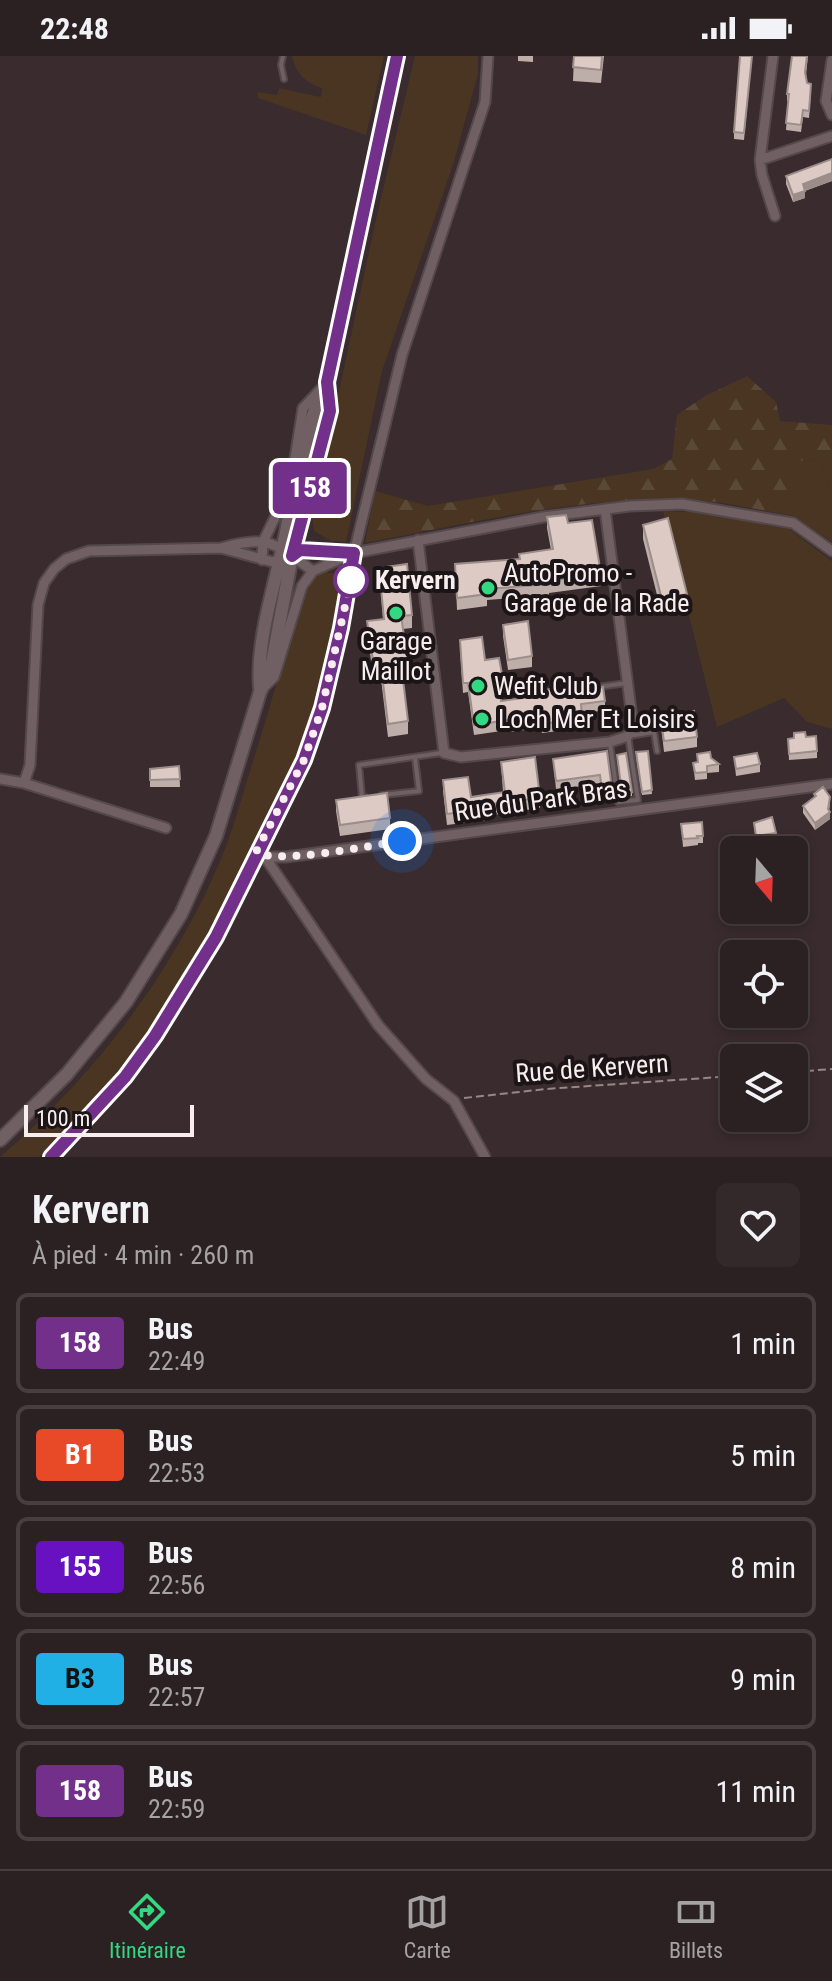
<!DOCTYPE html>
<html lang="fr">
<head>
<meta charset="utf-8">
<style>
  body { margin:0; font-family:"Roboto Condensed",sans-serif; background:#33282a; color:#f1f3f6; height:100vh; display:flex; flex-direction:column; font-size:30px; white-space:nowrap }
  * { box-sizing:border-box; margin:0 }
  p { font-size:26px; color:#a6a3a5 }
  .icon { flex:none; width:44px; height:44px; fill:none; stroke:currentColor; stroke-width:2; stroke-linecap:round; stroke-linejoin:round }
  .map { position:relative; height:1101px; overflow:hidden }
  .details { display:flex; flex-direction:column; background:#2b2022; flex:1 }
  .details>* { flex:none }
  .badge { padding:0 16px; border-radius:6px; font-size:28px; line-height:52px }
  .needle { width:52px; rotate:161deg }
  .controls { position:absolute; left:720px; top:780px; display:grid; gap:16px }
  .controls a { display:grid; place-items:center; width:88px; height:88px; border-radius:12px; background:#2b2022; box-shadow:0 4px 12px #0003,0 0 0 2px #473e40; font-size:40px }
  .scale { position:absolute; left:24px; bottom:20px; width:170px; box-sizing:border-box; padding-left:8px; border:4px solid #f8eef0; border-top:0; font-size:22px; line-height:28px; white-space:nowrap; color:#f8eef0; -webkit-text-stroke:6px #1c1517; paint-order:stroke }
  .you { position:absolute; width:40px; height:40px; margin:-20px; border:6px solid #fff; border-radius:50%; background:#1a73e8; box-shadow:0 0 0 12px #1a73e833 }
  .map>.badge { position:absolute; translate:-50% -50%; box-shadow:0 0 0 4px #fff }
  .round { display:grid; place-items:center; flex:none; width:84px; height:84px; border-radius:12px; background:#33282a }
  .summary { display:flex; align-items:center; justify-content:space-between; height:136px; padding:0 32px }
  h1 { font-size:38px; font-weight:700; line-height:60px }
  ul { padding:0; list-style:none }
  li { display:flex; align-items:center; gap:24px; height:100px; margin:0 16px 12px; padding:0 16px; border:4px solid #473e40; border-radius:12px }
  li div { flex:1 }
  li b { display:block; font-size:30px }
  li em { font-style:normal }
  li .badge { min-width:88px; font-weight:700; text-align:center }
  .status { display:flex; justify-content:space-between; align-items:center; height:56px; padding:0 40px; background:#2b2022; direction:ltr }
  .status svg { height:22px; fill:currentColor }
  .dock { display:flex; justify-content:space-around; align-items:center; height:112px; border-top:2px solid #473e40; background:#2b2022; font-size:22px; color:#a6a3a5 }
  .dock a { display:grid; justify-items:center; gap:4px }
  .dock .active { color:#32d882 }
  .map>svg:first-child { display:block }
</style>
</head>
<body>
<div class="status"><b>22:48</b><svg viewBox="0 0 49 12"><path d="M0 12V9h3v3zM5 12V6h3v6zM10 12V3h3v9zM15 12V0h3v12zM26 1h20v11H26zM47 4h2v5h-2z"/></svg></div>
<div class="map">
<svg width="832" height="1101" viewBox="0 0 832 1101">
  <defs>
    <pattern id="forest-firs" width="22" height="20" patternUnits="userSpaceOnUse" patternTransform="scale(2)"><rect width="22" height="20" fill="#493521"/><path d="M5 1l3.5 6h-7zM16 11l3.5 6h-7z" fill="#5b4937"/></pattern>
  </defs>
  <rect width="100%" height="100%" fill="#392b2e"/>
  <path fill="#493521" d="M 292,0 L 384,0 L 366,79 L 258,42 L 258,36 L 277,39 L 279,32 L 321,41 L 322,32 C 305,27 296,17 292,0 Z
    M 415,0 L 478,0 L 478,18 L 453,109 L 382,315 L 346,486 L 331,485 L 314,475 L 312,461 L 376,163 Z
    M 820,402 L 832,438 L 832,486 L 794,460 L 794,406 Z
    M 663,455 L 693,456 L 789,473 L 832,505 L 832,673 L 807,666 L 784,642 L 717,671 Z
    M 323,516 L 340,518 L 343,529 L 309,674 L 208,883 L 157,965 L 112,1026 L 39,1101 L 0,1101 C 93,1021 172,919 220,805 C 232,777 240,747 249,718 C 268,658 285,598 303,537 L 315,522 Z"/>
  <path fill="url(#forest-firs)" d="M 747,320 L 776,346 L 780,365 L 832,369 L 832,438 L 820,402 L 794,406 L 794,460 C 760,455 725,445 691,444 C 581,439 472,467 365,487 L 375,435 L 428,450 L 653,413 L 672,403 L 677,359 L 705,340 Z"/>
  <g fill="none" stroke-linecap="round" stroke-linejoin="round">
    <g stroke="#54484a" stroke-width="8">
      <path id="service" d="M 283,0 L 281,9 L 284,23
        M 576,634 L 627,627
        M 610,687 L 618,746 L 638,744 L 628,680 L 654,676 L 657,695
        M 382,739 L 419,735 L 415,702
        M 365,741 L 362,741 L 359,709 L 441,697"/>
    </g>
    <g stroke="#54484a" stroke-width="13">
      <path id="minor" d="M 773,0 L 760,104 L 762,119 L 775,160
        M 832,4 L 826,45 L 832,59
        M 760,104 L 832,80
        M 290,483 L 323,346
        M 418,484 L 444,697 L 461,701 L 610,686 L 628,680 L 633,669 L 605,453
        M 221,492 L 273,506 L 283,501
        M 292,500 L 300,494 L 351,497
        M 262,504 L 263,486 L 284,443 L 294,409 L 303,352 L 322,332
        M 265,630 L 274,621 L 302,530 L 313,515 L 354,497 L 543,461 L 630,450 L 682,448 L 793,467 L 832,495
        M 0,723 L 24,727 L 166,772
        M 24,727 L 30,709 L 38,549 L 44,527 L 54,513 L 66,503 L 89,495 L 221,492 C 242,486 271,479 287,499 L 292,500 L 313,515
        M 256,796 L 265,801 L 286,801 L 832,728
        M 265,801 L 378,969 L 426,1023 L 454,1045 L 485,1101
        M 51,1101 L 125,1021 L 155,980 L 196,917 L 304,704 L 322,652 L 341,572 L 354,497 L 402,299 L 485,46 L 488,0"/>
    </g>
    <g stroke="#54484a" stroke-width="16">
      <path id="secondary" d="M 260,632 C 256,587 274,531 284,486 C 295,433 302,375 327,326 L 397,0
        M 0,1084 L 67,1018 L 126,946 L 181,858 L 216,780 L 260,636 L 271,612 L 292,500 L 330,355 L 327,326"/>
    </g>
    <path stroke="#95888b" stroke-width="2" stroke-dasharray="8 4" stroke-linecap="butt" d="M 794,1016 L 832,1013
      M 464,1042 L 546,1033 L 734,1020"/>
    <use href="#service" stroke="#706063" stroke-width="4"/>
    <use href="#minor" stroke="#706063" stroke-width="9"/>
    <use href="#secondary" stroke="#706063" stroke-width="12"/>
  </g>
  <path fill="#beaea9" d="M 518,0 L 533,0 L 533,6 L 518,5 Z
    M 574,0 L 604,0 L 601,27 L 573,25 Z
    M 752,0 L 744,84 L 734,83 L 734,76 Z
    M 792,0 L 808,0 L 806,19 L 807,27 L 811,35 L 809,62 L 803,61 L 801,76 L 786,74 L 788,45 L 787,45 L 787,38 Z
    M 832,103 L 832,125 L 805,135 L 805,142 L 793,146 L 786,128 L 786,120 Z
    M 547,461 L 568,467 L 601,518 L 601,530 L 549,537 L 549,539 L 487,544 L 487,550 L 457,554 L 455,508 L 520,503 L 551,494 L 547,472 Z
    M 643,469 L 687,553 L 662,559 L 643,483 Z
    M 379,512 L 412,559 L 412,572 L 403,573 L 408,606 L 408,619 L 402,620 L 408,665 L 408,678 L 388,681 L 381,623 L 374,624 L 367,578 L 367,565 L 383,563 Z
    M 503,569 L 532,600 L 532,611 L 508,614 L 503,580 Z
    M 460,593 L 485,604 L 502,618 L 502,628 L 499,628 L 501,645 L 579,635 L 605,645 L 605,654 L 582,658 L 582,672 L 542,677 L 541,672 L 509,676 L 508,674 L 474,679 L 468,636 L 463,637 Z
    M 660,660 L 697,681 L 697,691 L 664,696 Z
    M 806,681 L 817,695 L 817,702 L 789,704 L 788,683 Z
    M 607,695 L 612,742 L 602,744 L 600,728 L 556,733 L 553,703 Z
    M 648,695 L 652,738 L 642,739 L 636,700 Z
    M 697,698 L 711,702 L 719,708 L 719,716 L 707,717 L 707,723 L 695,724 L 693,707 L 698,706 Z
    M 734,701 L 760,708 L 760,716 L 736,720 Z
    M 617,702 L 632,736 L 632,740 L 622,741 Z
    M 501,706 L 540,742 L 540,752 L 493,759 L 493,763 L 447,769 L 443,735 L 443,724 L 471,741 L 503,736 Z
    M 179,710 L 180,731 L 150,731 L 150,713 Z
    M 814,738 L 830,749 L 829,754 L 830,763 L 815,774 L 803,757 L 803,750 L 814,742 Z
    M 336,744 L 390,762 L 390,773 L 340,780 L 336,755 Z
    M 754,767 L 776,777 L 776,784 L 756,787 Z
    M 681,768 L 703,780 L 703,787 L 698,787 L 698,789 L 683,791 Z"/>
  <path fill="#9b8d8a" d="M 832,117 L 832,125 L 803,135 L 803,128 Z
    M 805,135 L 805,142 L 793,146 L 793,139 Z
    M 687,538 L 687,553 L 662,559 L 662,544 Z
    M 830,741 L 829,757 L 830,756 L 830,763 L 815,774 L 815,767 L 828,753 Z"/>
  <path fill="#ddcac5" stroke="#9b8d8a" stroke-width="2" d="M 574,0 L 602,0 L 601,14 L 573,11 Z
    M 740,0 L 752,0 L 744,77 L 734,76 Z
    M 792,0 L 807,0 L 805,16 L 807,27 L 811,28 L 809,55 L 803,54 L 801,69 L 786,67 L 789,38 L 787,38 Z
    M 832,103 L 832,117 L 803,128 L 805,135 L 793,139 L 786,120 Z
    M 566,459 L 568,467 L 592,464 L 601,518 L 548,525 L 549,528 L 487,533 L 487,538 L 457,542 L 455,508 L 520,503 L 519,498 L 553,493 L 547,461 Z
    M 668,462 L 687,538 L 662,544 L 643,469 Z
    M 407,508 L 412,559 L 401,560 L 408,606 L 401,607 L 408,665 L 388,668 L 381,610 L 374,611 L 367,565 L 384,563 L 379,512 Z
    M 528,565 L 532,600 L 508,604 L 503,569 Z
    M 482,581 L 485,604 L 499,602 L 502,618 L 498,619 L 501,645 L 538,640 L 537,635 L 578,629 L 579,635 L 603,631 L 605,645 L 581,648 L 582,662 L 542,668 L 541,662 L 509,667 L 508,664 L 474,669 L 468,627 L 463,627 L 460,584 Z
    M 694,655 L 697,681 L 664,685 L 660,660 Z
    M 805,676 L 806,681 L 816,680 L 817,695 L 789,698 L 788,683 L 794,682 L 794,677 Z
    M 607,695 L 612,734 L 602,735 L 600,719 L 556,725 L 553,703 Z
    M 648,695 L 652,734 L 642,736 L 636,696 Z
    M 710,696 L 711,702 L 719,708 L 707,710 L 707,716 L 695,717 L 693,707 L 698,706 L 697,698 Z
    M 626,697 L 632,736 L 622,737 L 617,699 Z
    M 757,697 L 760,708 L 736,713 L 734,701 Z
    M 535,701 L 540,742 L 493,748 L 493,752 L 447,758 L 443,724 L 468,721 L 471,741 L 505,736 L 501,706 Z
    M 179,710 L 180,723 L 150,724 L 150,713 Z
    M 823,731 L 830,741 L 828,753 L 830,756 L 815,767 L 803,750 L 816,740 L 814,738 Z
    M 387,737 L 390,762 L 340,769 L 336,744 Z
    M 772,761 L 776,777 L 756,780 L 754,767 Z
    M 702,766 L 703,780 L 697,780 L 698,782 L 683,783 L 681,768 Z"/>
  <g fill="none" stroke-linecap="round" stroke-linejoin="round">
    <g stroke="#fff" stroke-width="18">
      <path id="line" d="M 51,1101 L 125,1021 L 155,980 L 216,881 L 304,704 L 322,652 L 341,572 L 354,497 L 300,494 L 292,500 L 330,355 L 327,326 L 397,0"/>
    </g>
    <use href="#line" stroke="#73308a" stroke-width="12"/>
    <path stroke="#f8eef0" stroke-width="8" stroke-dasharray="0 14.4" d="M 351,524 L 322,652 L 304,704 L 256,796 C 278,809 372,789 402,785"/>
  </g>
  <circle fill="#fff" stroke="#73308a" stroke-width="4" cx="351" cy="524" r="16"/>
  <g fill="#32d882" stroke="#1c1517" stroke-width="3">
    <circle cx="488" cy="532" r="8"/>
    <circle cx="396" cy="557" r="8"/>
    <circle cx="478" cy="630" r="8"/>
    <circle cx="482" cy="663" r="8"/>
  </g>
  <g text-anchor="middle" stroke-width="8" stroke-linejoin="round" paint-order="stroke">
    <g font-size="26" fill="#f8eef0" stroke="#1c1517" text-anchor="start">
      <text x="504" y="526">AutoPromo -<tspan x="504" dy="30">Garage de la Rade</tspan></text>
      <text x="396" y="594" text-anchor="middle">Garage<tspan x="396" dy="30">Maillot</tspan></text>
      <text x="494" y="639">Wefit Club</text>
      <text x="498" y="672">Loch Mer Et Loisirs</text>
    </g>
    <g font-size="26" font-weight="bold" fill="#f8eef0" stroke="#1c1517" text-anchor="start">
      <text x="375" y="533">Kervern</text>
    </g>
    <g font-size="26" fill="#f8eef0" stroke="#1c1517">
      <text transform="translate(541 744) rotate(-8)" y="9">Rue du Park Bras</text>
      <text transform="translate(592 1012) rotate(-4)" y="9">Rue de Kervern</text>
    </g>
  </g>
</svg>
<div class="controls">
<a><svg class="needle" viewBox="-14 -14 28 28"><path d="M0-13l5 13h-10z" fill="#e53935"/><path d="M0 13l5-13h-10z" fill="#a6a3a5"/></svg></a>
<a><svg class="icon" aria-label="locate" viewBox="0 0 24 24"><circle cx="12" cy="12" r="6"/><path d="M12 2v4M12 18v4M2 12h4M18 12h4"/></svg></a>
<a><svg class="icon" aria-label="layers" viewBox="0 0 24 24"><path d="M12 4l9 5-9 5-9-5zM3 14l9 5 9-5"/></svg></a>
</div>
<div class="scale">100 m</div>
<div class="you" style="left:402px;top:785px"></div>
<b class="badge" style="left:310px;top:432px;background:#73308a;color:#fff">158</b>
</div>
<section class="details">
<div class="summary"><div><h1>Kervern</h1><p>À pied · 4 min · 260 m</p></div><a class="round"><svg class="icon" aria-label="heart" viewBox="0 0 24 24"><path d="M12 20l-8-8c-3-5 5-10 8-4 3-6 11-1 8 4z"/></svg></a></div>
<ul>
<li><span class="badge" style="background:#73308a;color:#fff">158</span><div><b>Bus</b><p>22:49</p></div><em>1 min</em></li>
<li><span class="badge" style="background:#e84927;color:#fff">B1</span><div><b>Bus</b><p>22:53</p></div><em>5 min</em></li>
<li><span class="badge" style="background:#6711c1;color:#fff">155</span><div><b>Bus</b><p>22:56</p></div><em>8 min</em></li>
<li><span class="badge" style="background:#21b0e6;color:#111">B3</span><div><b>Bus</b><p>22:57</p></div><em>9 min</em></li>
<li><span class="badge" style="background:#73308a;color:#fff">158</span><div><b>Bus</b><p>22:59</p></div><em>11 min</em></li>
</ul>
</section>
<nav class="dock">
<a class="active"><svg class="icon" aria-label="directions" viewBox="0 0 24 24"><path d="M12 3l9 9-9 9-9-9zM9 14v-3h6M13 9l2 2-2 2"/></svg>Itinéraire</a>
<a><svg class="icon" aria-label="map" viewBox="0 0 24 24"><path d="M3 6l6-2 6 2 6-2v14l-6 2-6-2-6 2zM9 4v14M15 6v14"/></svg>Carte</a>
<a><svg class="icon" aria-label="tickets" viewBox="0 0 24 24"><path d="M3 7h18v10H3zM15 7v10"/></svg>Billets</a>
</nav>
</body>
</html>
